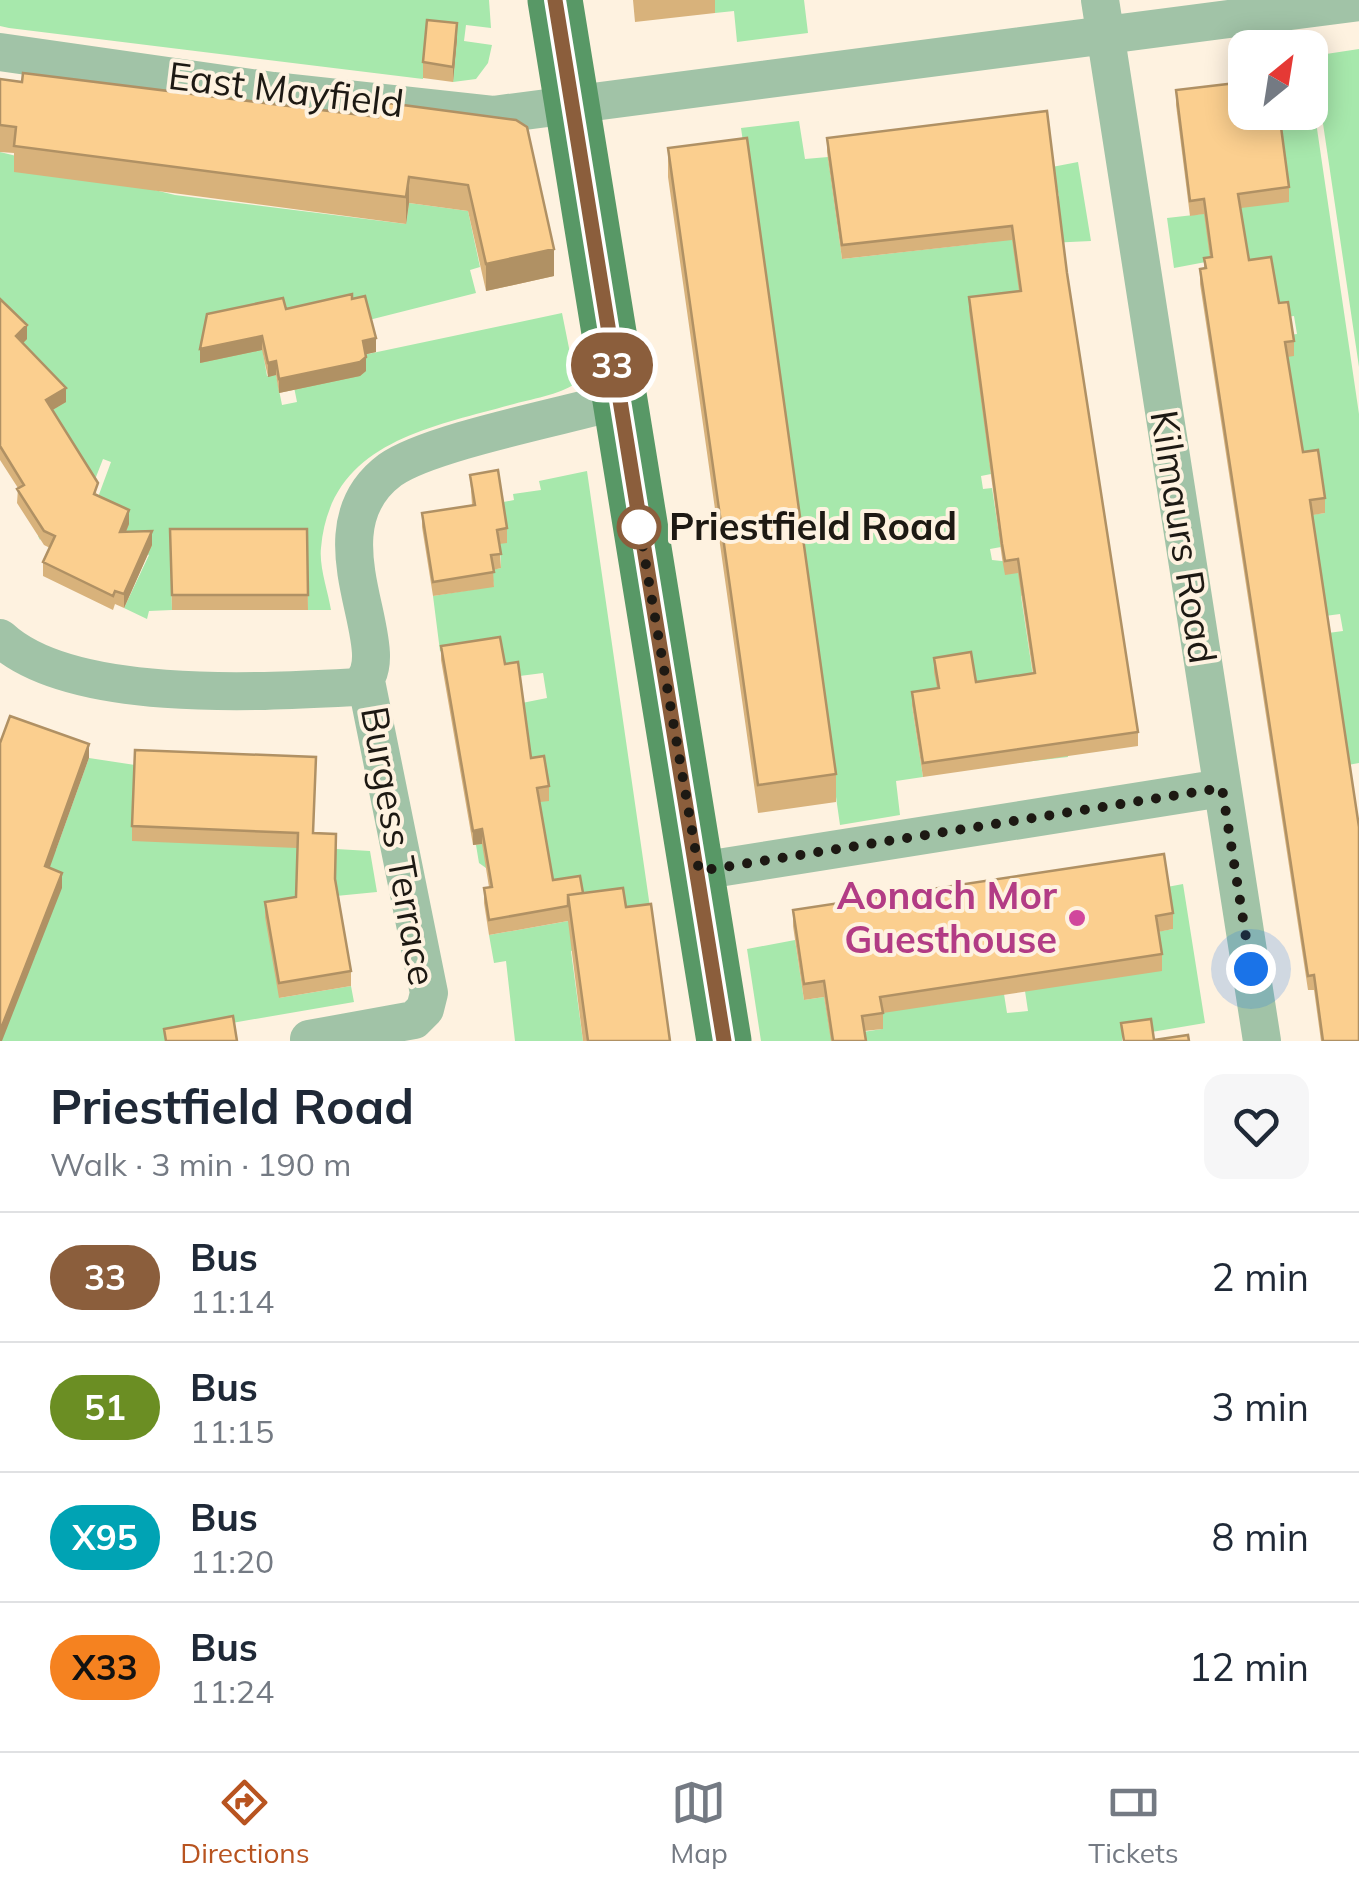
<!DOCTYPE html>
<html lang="en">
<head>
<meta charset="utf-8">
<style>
  body { margin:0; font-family:Mulish,sans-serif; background:#f6f6f7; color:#1f2937; height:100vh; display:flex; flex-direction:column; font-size:38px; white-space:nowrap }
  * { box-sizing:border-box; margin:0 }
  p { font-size:32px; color:#747a83 }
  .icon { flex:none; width:55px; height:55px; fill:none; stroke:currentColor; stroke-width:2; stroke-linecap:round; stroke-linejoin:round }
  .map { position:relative; height:1041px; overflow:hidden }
  .details { display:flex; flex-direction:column; background:#fff; flex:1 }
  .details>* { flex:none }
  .badge { padding:0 20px; border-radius:32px; font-size:35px; line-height:65px }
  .needle { width:65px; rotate:30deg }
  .controls { position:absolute; left:1228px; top:30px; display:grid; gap:20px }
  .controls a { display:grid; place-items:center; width:100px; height:100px; border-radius:20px; background:#fff; box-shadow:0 5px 25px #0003; font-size:50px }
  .you { position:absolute; width:50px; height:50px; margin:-25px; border:8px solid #fff; border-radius:50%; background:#1a73e8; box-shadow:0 0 0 15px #1a73e833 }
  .map>.badge { position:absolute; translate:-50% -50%; box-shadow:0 0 0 5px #fff }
  .round { display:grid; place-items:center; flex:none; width:105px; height:105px; border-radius:20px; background:#f6f6f7 }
  .summary { display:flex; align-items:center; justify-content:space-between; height:170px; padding:0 50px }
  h1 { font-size:48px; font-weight:700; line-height:75px }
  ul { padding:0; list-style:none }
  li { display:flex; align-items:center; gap:30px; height:130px; padding:0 50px; border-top:2px solid #e0e1e3 }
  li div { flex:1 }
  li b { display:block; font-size:38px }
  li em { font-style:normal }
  li .badge { min-width:110px; font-weight:700; text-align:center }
  .menu { display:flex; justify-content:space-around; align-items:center; height:140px; border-top:2px solid #e0e1e3; background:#fff; font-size:28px; color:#747a83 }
  .menu a { display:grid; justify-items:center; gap:5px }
  .menu .current { color:#b85420 }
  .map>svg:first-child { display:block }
</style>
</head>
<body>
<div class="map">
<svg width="1359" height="1041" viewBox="0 0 1359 1041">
  <rect width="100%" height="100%" fill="#fef2e0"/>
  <path fill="#a7e8ac" d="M 0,0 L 489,0 L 491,28 L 466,25 L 464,41 L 492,45 L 488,63 L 476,79 L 453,82 L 457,39 L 427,36 L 423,79 L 9,28 L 0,26 Z
    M 714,0 L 804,0 L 808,33 L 737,42 L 734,11 L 715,13 Z
    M 1359,49 L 1359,367 L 1313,56 Z
    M 1311,88 L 1359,414 L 1359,763 L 1348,765 L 1328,633 L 1343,631 L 1340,614 L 1325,616 L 1310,515 L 1325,513 L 1302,467 L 1281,336 L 1297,334 L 1294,316 L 1278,318 L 1211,261 L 1174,268 L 1167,218 L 1220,212 L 1277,113 L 1310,112 Z
    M 799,121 L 805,159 L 828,157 L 842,259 L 992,242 L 1059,196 L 1052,167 L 1078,162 L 1091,241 L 1049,243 L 1045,449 L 989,457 L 991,474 L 981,476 L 983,489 L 992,488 L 1001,547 L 990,549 L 992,560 L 1061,567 L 1021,596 L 1033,676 L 1063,725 L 1068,757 L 1015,763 L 938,692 L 912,706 L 923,777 L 896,781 L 900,815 L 840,825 L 741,128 Z
    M 0,152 L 175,195 L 406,224 L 409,203 L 468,211 L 480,267 L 470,270 L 476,293 L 262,347 L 267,376 L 276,375 L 282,405 L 297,402 L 294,387 L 363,355 L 562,313 L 576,383 C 559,395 531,399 510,405 C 428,428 330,443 321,548 C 319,567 328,591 331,610 L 308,610 L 306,545 L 171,577 L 172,610 L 149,611 L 147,619 L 124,608 L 149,555 L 121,543 L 129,523 L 94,508 L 111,462 L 103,459 L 96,477 L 63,506 L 40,540 L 38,536 L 46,414 L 62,404 L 0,338 Z
    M 587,471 L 654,935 L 571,951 L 583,1041 L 515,1041 L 506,961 L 494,963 L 489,935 L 585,918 L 553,895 L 546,857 L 486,868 L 479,863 L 476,845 L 536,834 L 465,784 L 522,703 L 547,698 L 543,673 L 505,678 L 440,651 L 433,596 L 494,586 L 491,570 L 501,568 L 498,503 L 514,500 L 513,494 L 541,490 L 539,481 Z
    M 89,758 L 135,765 L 298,848 L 335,882 L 336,849 L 370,851 L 377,892 L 336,896 L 279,998 L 351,986 L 354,1002 L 232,1023 L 176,1041 L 0,1041 L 0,1030 L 36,954 L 14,945 L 29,841 L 56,850 Z
    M 1183,884 L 1205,1023 L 1122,1037 L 1122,1041 L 761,1041 L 747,949 L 795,940 L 804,1000 L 824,997 L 831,1037 L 882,1029 L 876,989 L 924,987 L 927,1006 L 958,1001 L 998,956 L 1007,1013 L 1028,1011 L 1025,991 L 1156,932 L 1173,929 L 1167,887 Z"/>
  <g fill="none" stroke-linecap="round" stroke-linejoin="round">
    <path stroke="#a1c3a7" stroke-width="38" d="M 1100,0 L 1262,1041
      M 0,52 L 273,91 L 493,115 L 1359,2
      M 0,638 C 71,704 263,692 357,687 C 406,656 304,534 390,470 C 429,442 565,416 617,401
      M 699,871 L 1222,788
      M 309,1039 L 414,1020 L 425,1009 L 429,993 L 366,681"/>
    <path stroke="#589866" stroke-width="55" d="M 555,0 L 724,1041"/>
  </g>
  <path fill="#d8b27b" d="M 633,0 L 715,0 L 715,13 L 635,22 Z
    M 457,39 L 453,82 L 423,78 L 423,62 Z
    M 0,79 L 378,117 L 516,120 L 554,276 L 486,291 L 468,211 L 409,203 L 406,224 L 14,172 L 14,153 L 0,152 Z
    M 1176,90 L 1289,187 L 1289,202 L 1241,208 L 1249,260 L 1279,303 L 1294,341 L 1294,356 L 1287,357 L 1303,452 L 1325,498 L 1325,513 L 1313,515 L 1359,1041 L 1321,1041 L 1314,990 L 1308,990 L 1200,284 L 1200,269 L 1204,268 L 1204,258 L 1210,258 L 1204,214 L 1190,216 L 1176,105 Z
    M 1047,111 L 1067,273 L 1138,732 L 1138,746 L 923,777 L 912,706 L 912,692 L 937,688 L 934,672 L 934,658 L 976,682 L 1033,674 L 1018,573 L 1005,575 L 1002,558 L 969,311 L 969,297 L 1019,291 L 1012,240 L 842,259 L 827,152 L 827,138 Z
    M 668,148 L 836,774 L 836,802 L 758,813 L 668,177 Z
    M 0,299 L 27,339 L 23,343 L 66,402 L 52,410 L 98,496 L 129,524 L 126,532 L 152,545 L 124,608 L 115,604 L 113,610 L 43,576 L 43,562 L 50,548 L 44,545 L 17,503 L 18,488 L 0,460 Z
    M 286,309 L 376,352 L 366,354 L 366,371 L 360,376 L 279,393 L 276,375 L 268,377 L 262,350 L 200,363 Z
    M 470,475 L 507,528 L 507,543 L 499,544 L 501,568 L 493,570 L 494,587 L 433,596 L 422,527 L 422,513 L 472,505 Z
    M 170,529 L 307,529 L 308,610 L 172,610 Z
    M 441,646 L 505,664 L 531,758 L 549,786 L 549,801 L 540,802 L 553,880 L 583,893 L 626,907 L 670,1041 L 583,1041 L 568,921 L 489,935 L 484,903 L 484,888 L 489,887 L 482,844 L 473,845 L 441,660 Z
    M 132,826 L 314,833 L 336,881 L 351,971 L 351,986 L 279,998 L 265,917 L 265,902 L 296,897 L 297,848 L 132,841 Z
    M 793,910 L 1173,913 L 1173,929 L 1158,932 L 1162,954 L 1162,971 L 883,1013 L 883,1029 L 864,1031 L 866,1041 L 831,1041 L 824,997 L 804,1000 L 793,926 Z"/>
  <path fill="#b09164" d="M 457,23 L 457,39 L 453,82 L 453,67 Z
    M 409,177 L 409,203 L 406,224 L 406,197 Z
    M 554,249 L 554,276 L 486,291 L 486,264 Z
    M 27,325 L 27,339 L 16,350 L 16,336 Z
    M 262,336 L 262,350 L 200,363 L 200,349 Z
    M 376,338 L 376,352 L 363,355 L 363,341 Z
    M 366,357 L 366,371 L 360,376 L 279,393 L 279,379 Z
    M 276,361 L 276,375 L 268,377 L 268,363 Z
    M 66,388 L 66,402 L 46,414 L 46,400 Z
    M 129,510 L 129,524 L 120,546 L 120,532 Z
    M 152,531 L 152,545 L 124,608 L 124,594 Z
    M 89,744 L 89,758 L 45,881 L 45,866 Z
    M 482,829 L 482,844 L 473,845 L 473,831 Z
    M 62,873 L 62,888 L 2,1041 L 0,1041 L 0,1031 Z"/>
  <path fill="#fbcf8f" stroke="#b09164" stroke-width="2.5" d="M 427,20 L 457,23 L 453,67 L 423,62 Z
    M 23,73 L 378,117 L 380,102 L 516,120 L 527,127 L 554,249 L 486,264 L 468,185 L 409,177 L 406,197 L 14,146 L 16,127 L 0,125 L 0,79 L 22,82 Z
    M 1245,82 L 1245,112 L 1279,112 L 1289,187 L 1238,194 L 1249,260 L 1271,257 L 1279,303 L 1288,302 L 1294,341 L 1285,342 L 1303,452 L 1318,450 L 1325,498 L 1310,500 L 1359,827 L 1359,1041 L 1323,1041 L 1314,975 L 1308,976 L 1200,269 L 1206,268 L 1204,258 L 1212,257 L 1204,199 L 1190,201 L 1176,90 Z
    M 1047,111 L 1067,273 L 1138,732 L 923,763 L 912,692 L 939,688 L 934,658 L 971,652 L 976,682 L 1035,673 L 1018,559 L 1005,561 L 1002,544 L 969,297 L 1021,291 L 1012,226 L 842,245 L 827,138 Z
    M 747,138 L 836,774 L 758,785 L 668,148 Z
    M 352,294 L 352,299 L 365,296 L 376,338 L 363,341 L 366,357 L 360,362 L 279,379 L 276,361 L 268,363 L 262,336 L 200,349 L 207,314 L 283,298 L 286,309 Z
    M 0,299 L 27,325 L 16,336 L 66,388 L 46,400 L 98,483 L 94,494 L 129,510 L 120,532 L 152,531 L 124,594 L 115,591 L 113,596 L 43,562 L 55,536 L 44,531 L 17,489 L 24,485 L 0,446 Z
    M 498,470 L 507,528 L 497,530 L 501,554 L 491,555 L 494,572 L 433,582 L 422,513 L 475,505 L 470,475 Z
    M 170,529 L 307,529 L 308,595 L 172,595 Z
    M 500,637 L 505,664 L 518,662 L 531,758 L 544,756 L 549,786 L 537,788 L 553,880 L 580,876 L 583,893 L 568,895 L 568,906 L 489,920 L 484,888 L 492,887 L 482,829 L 473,831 L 441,646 Z
    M 10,716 L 89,744 L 45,866 L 62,873 L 0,1031 L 0,743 Z
    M 135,750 L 316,757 L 313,833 L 336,834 L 335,879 L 351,971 L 279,983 L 265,902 L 296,897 L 298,833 L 132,826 Z
    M 1164,854 L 1173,913 L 1156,916 L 1162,954 L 880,997 L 883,1013 L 862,1016 L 866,1041 L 833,1041 L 824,981 L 804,984 L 793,910 Z
    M 623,888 L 626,907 L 651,904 L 670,1041 L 588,1041 L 568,895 Z
    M 233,1016 L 237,1041 L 166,1041 L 164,1029 Z
    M 1151,1019 L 1154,1040 L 1188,1035 L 1189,1041 L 1124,1041 L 1121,1023 Z"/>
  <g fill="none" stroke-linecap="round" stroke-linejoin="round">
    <g stroke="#fff" stroke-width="22">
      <path id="line" d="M 555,0 L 724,1041"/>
    </g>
    <use href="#line" stroke="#8b5e3c" stroke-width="15"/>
    <path stroke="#1d1913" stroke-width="10" stroke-dasharray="0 18" d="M 639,527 L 638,519 L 699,871 L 1222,788 L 1251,969"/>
  </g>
  <circle fill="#fff" stroke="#8b5e3c" stroke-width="5" cx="639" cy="527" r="20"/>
  <circle fill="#d1479c" stroke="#fef2e0" stroke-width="4" cx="1077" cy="918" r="10"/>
  <g text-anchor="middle" stroke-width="8" stroke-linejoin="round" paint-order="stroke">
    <g font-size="38" fill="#1d1913" stroke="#fef2e0">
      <text transform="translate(286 90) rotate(7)" y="13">East Mayfield</text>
      <text transform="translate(1183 537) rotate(81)" y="13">Kilmaurs Road</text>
      <text transform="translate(398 846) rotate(80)" y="13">Burgess Terrace</text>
    </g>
    <g font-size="38" font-weight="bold" fill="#1d1913" stroke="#fef2e0" text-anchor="start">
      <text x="669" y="540">Priestfield Road</text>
    </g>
    <g font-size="38" font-weight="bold" fill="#b23c85" stroke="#fef2e0" text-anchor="end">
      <text x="1057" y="909">Aonach Mor<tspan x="1057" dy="44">Guesthouse</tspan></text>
    </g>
  </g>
</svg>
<div class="controls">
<a><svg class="needle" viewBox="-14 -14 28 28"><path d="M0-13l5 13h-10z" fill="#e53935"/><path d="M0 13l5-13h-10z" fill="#747a83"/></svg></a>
</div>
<div class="you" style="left:1251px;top:969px"></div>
<b class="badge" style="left:612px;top:365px;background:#8b5e3c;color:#fff">33</b>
</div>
<section class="details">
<div class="summary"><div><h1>Priestfield Road</h1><p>Walk · 3 min · 190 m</p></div><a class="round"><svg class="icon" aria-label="heart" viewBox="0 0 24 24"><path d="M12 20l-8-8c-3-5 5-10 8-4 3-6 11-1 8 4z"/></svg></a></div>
<ul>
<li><span class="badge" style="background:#8b5e3c;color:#fff">33</span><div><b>Bus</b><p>11:14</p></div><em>2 min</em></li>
<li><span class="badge" style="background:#6b8e23;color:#fff">51</span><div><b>Bus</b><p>11:15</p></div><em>3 min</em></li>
<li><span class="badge" style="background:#00a3b4;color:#fff">X95</span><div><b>Bus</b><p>11:20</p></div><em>8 min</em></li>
<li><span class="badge" style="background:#f58220;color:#111">X33</span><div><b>Bus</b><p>11:24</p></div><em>12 min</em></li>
</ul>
</section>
<nav class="menu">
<a class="current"><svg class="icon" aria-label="directions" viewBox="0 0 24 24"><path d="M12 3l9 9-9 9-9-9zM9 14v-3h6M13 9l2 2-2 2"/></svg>Directions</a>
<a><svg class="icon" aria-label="map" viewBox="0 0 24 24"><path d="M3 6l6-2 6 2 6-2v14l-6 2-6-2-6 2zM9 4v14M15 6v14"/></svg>Map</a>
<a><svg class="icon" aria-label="tickets" viewBox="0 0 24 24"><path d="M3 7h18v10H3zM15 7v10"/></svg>Tickets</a>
</nav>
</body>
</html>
